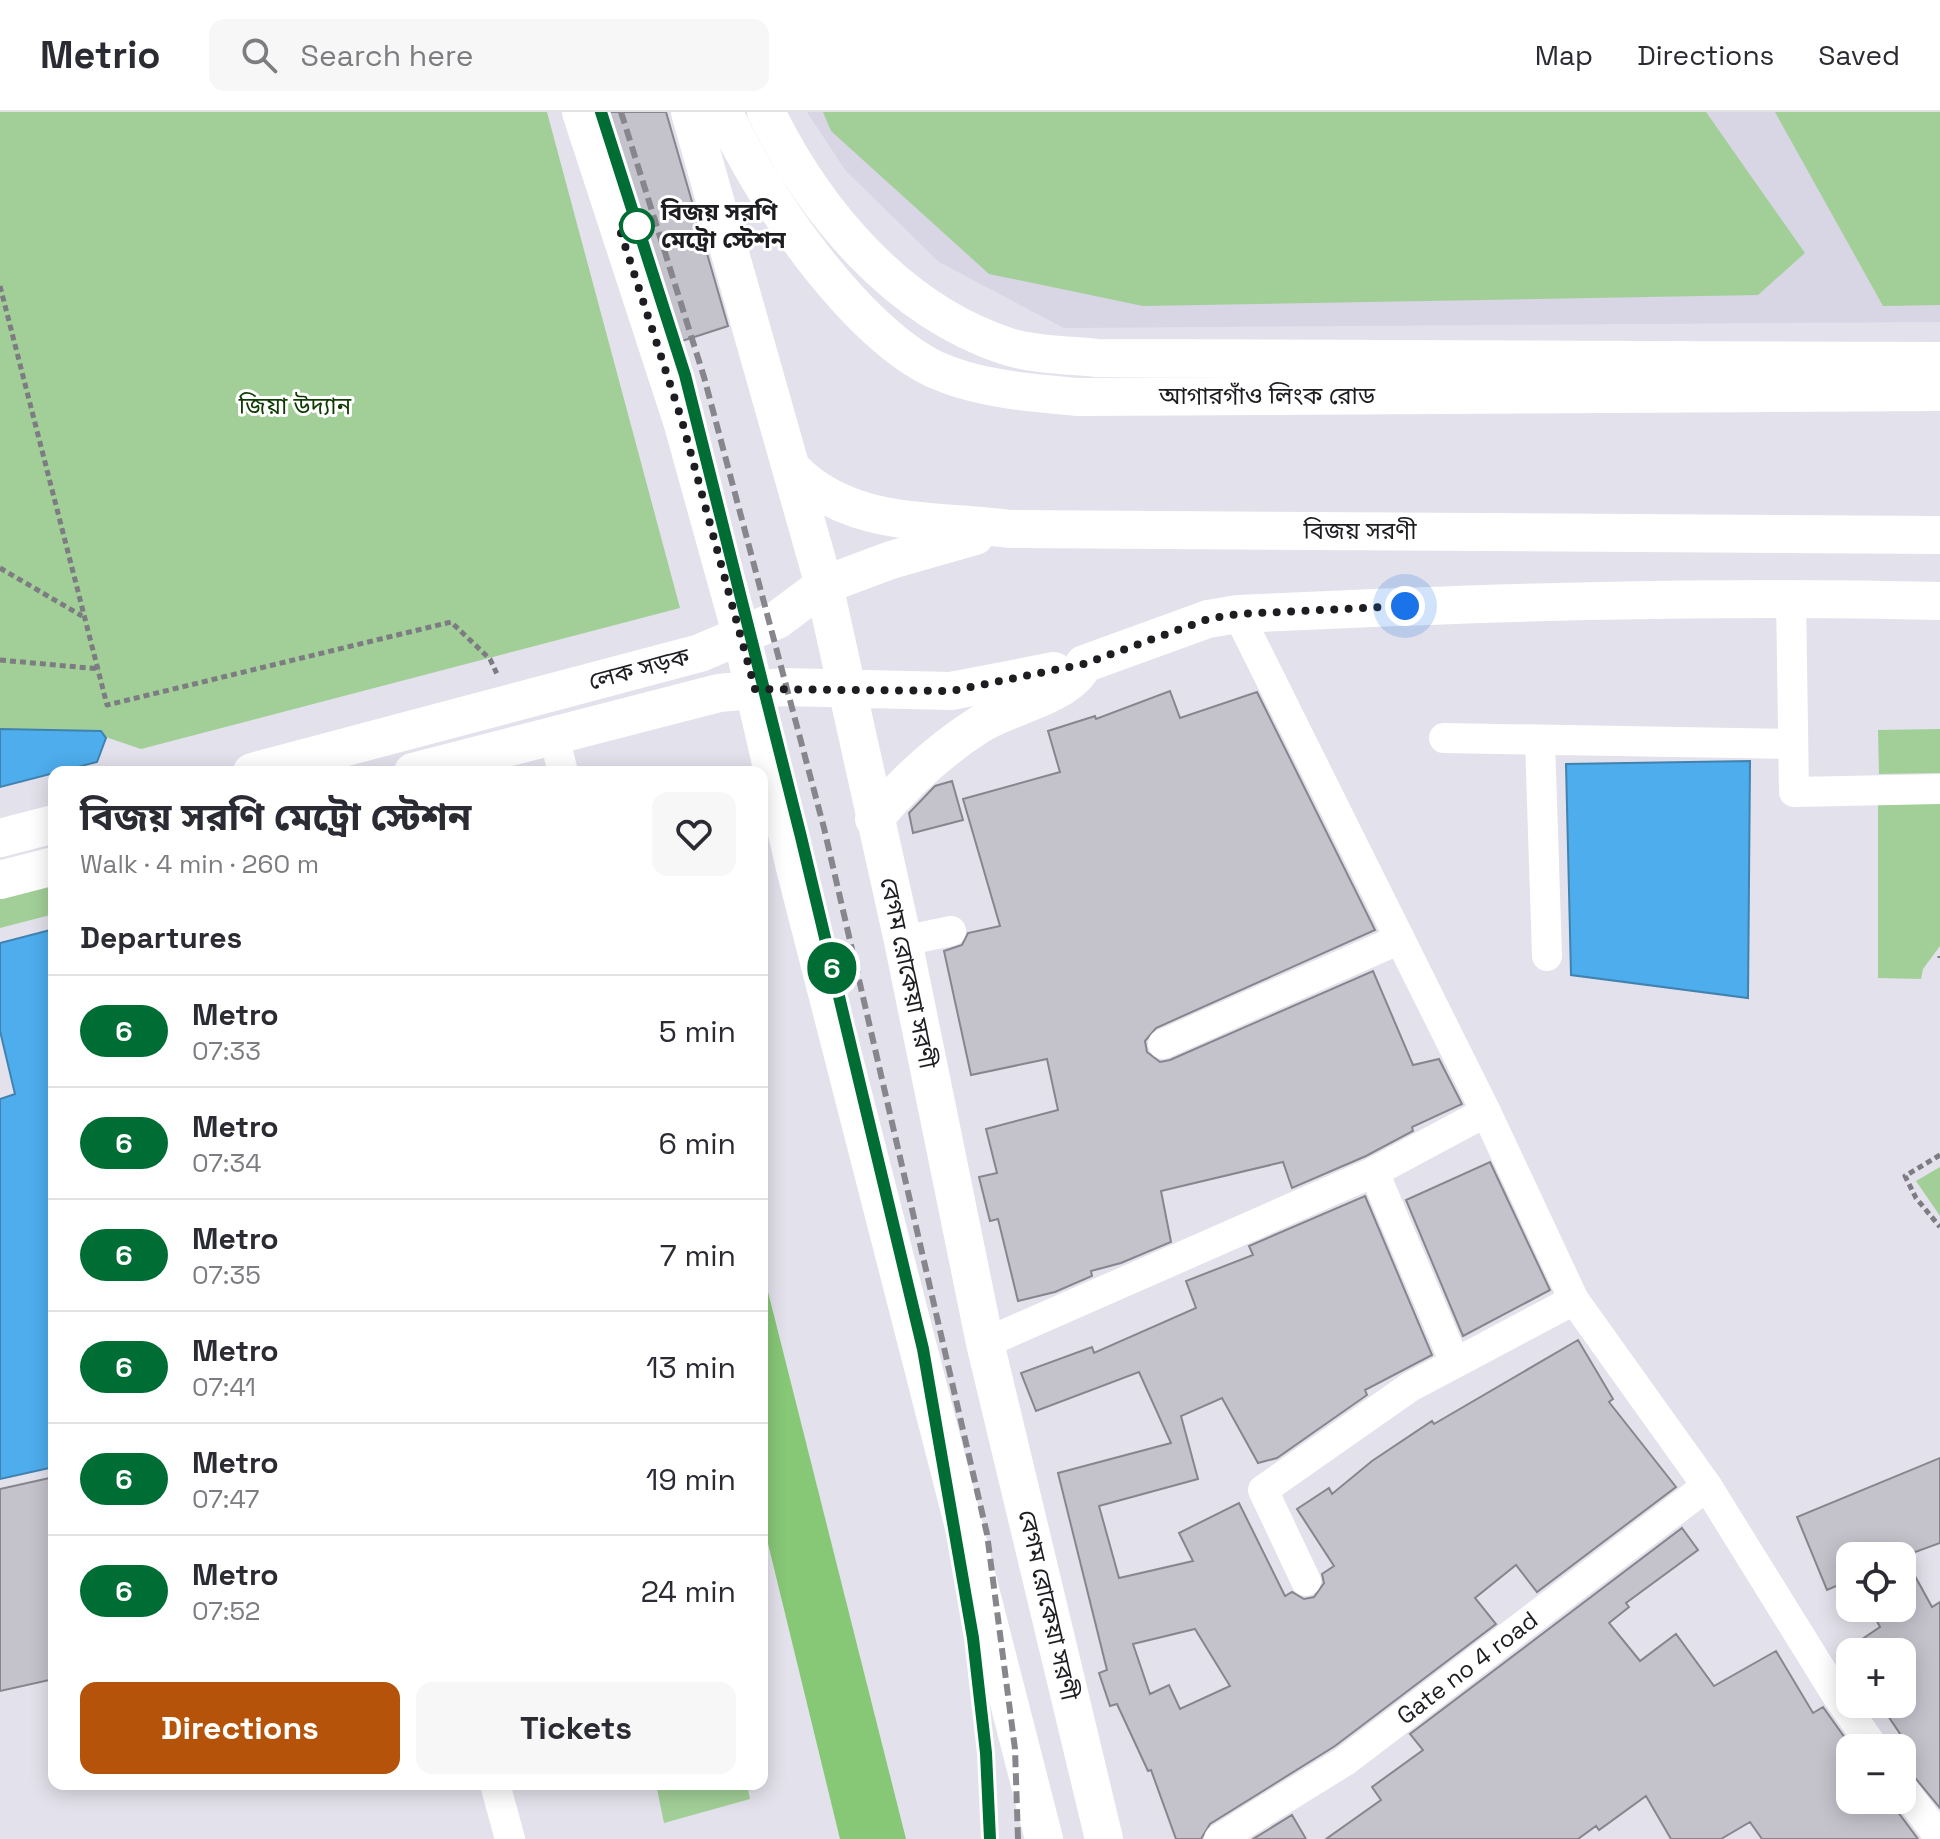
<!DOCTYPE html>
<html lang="en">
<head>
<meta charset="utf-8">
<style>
  body { margin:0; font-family:"Space Grotesk","Noto Sans Bengali",sans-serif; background:#f7f7f7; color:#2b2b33; height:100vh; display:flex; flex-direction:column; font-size:30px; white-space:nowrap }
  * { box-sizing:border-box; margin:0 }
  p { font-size:26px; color:#7c7c81 }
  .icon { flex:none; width:44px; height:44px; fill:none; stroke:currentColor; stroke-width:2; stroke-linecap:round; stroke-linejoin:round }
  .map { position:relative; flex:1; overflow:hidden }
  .details { position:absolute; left:48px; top:654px; width:720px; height:1024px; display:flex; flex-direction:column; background:#fff; border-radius:16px; box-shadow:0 4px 20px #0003 }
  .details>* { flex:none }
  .badge { padding:0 16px; border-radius:26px; font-size:28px; line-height:52px }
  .tools { position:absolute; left:1836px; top:1430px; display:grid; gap:16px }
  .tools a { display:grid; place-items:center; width:80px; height:80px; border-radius:16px; background:#fff; box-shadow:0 4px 20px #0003; font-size:40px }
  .you { position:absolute; width:40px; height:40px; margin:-20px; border:6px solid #fff; border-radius:50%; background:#1a73e8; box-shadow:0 0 0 12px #1a73e833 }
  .map>.badge { position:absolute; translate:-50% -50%; box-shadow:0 0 0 4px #fff }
  h2 { padding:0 32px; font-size:30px; line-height:72px }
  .round { display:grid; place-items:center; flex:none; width:84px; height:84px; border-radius:16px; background:#f7f7f7 }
  .headline { display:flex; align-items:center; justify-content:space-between; height:136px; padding:0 32px }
  h1 { font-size:38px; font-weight:700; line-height:60px }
  .cta { display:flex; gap:16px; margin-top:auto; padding:16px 32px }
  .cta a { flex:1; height:92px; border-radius:16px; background:#b45309; color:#fff; font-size:32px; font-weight:700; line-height:92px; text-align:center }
  .cta a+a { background:#f7f7f7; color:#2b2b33 }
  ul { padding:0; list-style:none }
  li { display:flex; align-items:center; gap:24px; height:112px; padding:0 32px; border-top:2px solid #e1e1e2 }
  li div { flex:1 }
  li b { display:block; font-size:30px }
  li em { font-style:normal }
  li .badge { min-width:88px; font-weight:700; text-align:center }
  header { display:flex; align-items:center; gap:48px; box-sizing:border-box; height:112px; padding:0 40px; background:#fff; border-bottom:2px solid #e1e1e2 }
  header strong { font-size:38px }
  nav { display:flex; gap:44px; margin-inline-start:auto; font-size:28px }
  .search { width:560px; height:72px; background:#f7f7f7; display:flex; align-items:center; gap:20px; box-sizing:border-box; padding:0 28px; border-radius:16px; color:#7c7c81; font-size:30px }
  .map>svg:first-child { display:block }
</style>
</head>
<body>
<header>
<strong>Metrio</strong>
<div class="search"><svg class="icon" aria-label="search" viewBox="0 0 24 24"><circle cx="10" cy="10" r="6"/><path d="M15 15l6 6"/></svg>Search here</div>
<nav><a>Map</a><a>Directions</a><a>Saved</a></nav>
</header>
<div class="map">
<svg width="1940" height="1727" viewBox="0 0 1940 1727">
  <rect width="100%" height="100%" fill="#e3e1eb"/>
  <path fill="#d8d5e5" d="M 807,0 L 1940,0 L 1940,210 L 1064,216 L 939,150 L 845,58 Z"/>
  <path fill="#a2cf97" d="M 0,0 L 547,0 L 680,496 L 141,637 L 88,619 L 0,619 Z
    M 823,0 L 1706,0 L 1805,141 L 1758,183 L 1143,194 L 989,162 L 831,19 Z
    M 1775,0 L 1940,0 L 1940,193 L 1883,194 Z
    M 1940,617 L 1940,661 L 1879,662 L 1878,618 Z
    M 1878,686 L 1940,686 L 1940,834 L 1923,857 L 1921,867 L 1878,866 Z
    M 54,772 L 54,802 L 0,816 L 0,786 Z
    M 1940,1055 L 1940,1104 L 1916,1069 Z
    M 656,1672 L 747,1672 L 750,1687 L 664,1711 Z"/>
  <path fill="#87c877" d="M 762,1156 L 906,1727 L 840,1727 L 762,1407 Z"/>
  <path fill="#4eaded" stroke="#4082b0" stroke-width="2" d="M 0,617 L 101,619 L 106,626 L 97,650 L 0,675 Z
    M 1750,649 L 1748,886 L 1571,863 L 1566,652 Z
    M 54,817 L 54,1355 L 0,1367 L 0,987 L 15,982 L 0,919 L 0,831 Z"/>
  <path fill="#c4c2cb" stroke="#87858d" stroke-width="2" fill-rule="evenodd" d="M 604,0 L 666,0 L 728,214 L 679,230 Z
    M 1170,579 L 1180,606 L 1257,580 L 1375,818 L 1156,916 L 1145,929 L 1147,940 L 1160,950 L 1170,948 L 1373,859 L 1413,953 L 1439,947 L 1462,992 L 1412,1015 L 1413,1019 L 1366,1044 L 1292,1076 L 1283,1050 L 1161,1079 L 1171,1130 L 1121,1151 L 1091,1159 L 1092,1164 L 1055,1180 L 1018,1189 L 998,1107 L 990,1109 L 979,1065 L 997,1061 L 986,1017 L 1058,998 L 1047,947 L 971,963 L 944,839 L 962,833 L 968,821 L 1000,814 L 963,687 L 1060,660 L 1048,619 L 1095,604 L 1096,607 Z
    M 952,669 L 963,708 L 913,721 L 909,701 L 935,674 Z
    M 1490,1050 L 1550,1178 L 1463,1224 L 1406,1088 Z
    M 1365,1084 L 1432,1243 L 1365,1278 L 1367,1283 L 1277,1346 L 1258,1351 L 1222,1286 L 1181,1304 L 1198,1367 L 1099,1394 L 1119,1466 L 1193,1449 L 1179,1421 L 1239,1391 L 1285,1484 L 1292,1480 L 1304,1487 L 1314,1485 L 1324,1471 L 1322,1462 L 1334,1454 L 1297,1397 L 1329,1376 L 1332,1382 L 1372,1349 L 1432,1309 L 1434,1312 L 1578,1228 L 1613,1287 L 1609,1290 L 1676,1375 L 1537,1480 L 1516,1453 L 1475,1486 L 1496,1512 L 1335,1634 L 1210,1712 L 1201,1727 L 1176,1727 L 1151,1658 L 1148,1659 L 1117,1592 L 1110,1594 L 1099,1561 L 1107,1558 L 1058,1361 L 1171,1331 L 1139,1260 L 1036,1299 L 1021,1261 L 1092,1235 L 1094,1241 L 1196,1196 L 1186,1169 L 1253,1143 L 1249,1134 ZM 1195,1517 L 1230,1574 L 1180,1597 L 1169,1573 L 1150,1582 L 1133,1532 Z
    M 1940,1346 L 1940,1431 L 1904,1444 L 1932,1495 L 1940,1490 L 1940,1696 L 1902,1650 L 1913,1641 L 1880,1592 L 1902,1592 L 1902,1540 L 1843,1540 L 1880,1515 L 1870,1496 L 1902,1496 L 1902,1444 L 1850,1444 L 1850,1468 L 1827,1478 L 1797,1405 Z
    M 54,1365 L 54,1567 L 0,1579 L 0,1377 Z
    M 1682,1416 L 1698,1438 L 1626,1491 L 1629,1495 L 1609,1511 L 1640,1549 L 1676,1522 L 1714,1574 L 1776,1539 L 1813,1601 L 1823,1595 L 1850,1633 L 1850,1688 L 1889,1688 L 1918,1727 L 1762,1727 L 1750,1710 L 1721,1727 L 1671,1727 L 1646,1684 L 1599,1718 L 1596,1714 L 1578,1727 L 1326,1727 L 1381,1688 L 1372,1675 L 1423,1638 L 1410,1622 Z
    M 1292,1703 L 1306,1727 L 1253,1727 Z"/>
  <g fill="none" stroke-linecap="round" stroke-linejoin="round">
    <path stroke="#7d7c83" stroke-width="5" stroke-dasharray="6 4" stroke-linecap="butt" d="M 0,174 L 107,593 L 451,510 L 490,547 L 497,562
      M 0,456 L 82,504
      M 0,548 L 100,557
      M 1940,844 L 1940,846
      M 1940,1043 L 1905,1064 L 1916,1086 L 1940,1115"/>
    <g stroke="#fff" stroke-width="30">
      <path d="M 1791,485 L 1794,680 L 1940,677"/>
      <path d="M 1238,502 L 1486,1000 L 1574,1188 L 1707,1374 L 1836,1582 L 1874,1636"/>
      <path d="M 1444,626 L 1793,632"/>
      <path d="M 1540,628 L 1547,844"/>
      <path d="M 559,644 L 563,660"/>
      <path d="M 903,829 L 951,819"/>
      <path d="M 1163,932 L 1400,827"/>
      <path d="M 1374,1060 L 1455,1251"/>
      <path d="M 985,1231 L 1374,1060 L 1486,1000"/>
      <path d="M 1306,1469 L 1263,1378 L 1410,1275 L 1574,1188"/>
      <path d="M 495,1672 L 510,1727"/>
      <path d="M 1902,1675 L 1940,1726"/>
      <path id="s1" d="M 1219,1727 L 1345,1649 L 1707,1374"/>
    </g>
    <path stroke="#fff" stroke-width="38" d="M 581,0 L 682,309 L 742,525 L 795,756 L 1044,1727
      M 690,0 L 824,473 L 903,829 L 985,1231 L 1104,1727
      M 724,0 C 759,81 854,218 934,257 C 977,277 1031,281 1078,285 L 1940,280
      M 766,0 C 815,100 897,198 1006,234 C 1034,243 1068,243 1097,246 L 1940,249
      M 794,359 C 852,417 935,407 1010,417 L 1940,423
      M 252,660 L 700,541 L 777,508 L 824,473 L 891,448 L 975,424
      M 413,660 L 719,581 L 784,575 L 951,579 L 1054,559
      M 874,707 C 905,670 938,639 979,613 C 1010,593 1066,586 1084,552 L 1208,507 L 1238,502 C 1472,491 1706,483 1940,489
      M 0,726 L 54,712
      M 0,768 L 54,754"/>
    <path stroke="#87868d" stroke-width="6" stroke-dasharray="12 6" stroke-linecap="butt" d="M 601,0 L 685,263 L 801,725 L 923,1237 L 973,1526 L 986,1641 L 990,1727
      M 621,0 L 704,265 L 824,716 L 987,1422 L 1015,1637 L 1018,1727"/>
  </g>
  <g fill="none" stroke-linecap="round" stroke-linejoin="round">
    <g stroke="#fff" stroke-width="18">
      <path id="line" d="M 601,0 L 685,263 L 801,725 L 923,1237 L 973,1526 L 986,1641 L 990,1727"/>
    </g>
    <use href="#line" stroke="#006e34" stroke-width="12"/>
    <path stroke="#1e1d21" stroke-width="8" stroke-dasharray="0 14.4" d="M 637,114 L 618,112 L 682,309 L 755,577 L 951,579 L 1084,552 L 1208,507 L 1238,502 L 1405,494"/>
  </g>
  <circle fill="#fff" stroke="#006e34" stroke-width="4" cx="637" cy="114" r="16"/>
  <g text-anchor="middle" stroke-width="6" stroke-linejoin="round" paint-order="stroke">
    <g font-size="24" font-weight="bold" fill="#1e1d21" stroke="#fff" text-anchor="start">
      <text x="661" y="108">বিজয় সরণি<tspan x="661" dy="28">মেট্রো স্টেশন</tspan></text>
    </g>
    <g font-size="24" fill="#1e1d21" stroke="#fff">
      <text x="1267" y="292">আগারগাঁও লিংক রোড</text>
      <text x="1360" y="427">বিজয় সরণী</text>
      <text transform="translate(639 557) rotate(-15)" y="8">লেক সড়ক</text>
      <text transform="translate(908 861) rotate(78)" y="8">বেগম রোকেয়া সরণী</text>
      <text transform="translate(1048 1493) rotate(77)" y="8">বেগম রোকেয়া সরণী</text>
      <text dy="8" stroke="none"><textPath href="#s1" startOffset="302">Gate no 4 road</textPath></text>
    </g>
    <g font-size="24" fill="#0f3a02" stroke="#fff">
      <text x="295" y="302">জিয়া উদ্যান</text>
    </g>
  </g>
</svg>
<div class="tools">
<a><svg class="icon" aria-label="locate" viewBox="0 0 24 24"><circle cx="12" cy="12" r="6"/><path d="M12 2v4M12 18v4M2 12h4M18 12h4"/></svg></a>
<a>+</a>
<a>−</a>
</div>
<div class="you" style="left:1405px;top:494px"></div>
<b class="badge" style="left:832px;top:856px;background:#006e34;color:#fff">6</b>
<section class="details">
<div class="headline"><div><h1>বিজয় সরণি মেট্রো স্টেশন</h1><p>Walk · 4 min · 260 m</p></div><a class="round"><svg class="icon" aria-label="heart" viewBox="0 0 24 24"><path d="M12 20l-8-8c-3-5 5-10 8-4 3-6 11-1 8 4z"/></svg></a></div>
<h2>Departures</h2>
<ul>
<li><span class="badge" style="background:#006e34;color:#fff">6</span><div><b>Metro</b><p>07:33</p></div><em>5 min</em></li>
<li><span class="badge" style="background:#006e34;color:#fff">6</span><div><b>Metro</b><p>07:34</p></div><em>6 min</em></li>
<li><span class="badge" style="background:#006e34;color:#fff">6</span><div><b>Metro</b><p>07:35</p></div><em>7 min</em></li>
<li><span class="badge" style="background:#006e34;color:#fff">6</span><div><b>Metro</b><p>07:41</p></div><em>13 min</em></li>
<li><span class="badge" style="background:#006e34;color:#fff">6</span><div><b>Metro</b><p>07:47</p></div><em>19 min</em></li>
<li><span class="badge" style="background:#006e34;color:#fff">6</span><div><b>Metro</b><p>07:52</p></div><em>24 min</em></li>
</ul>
<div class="cta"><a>Directions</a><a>Tickets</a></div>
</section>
</div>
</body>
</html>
